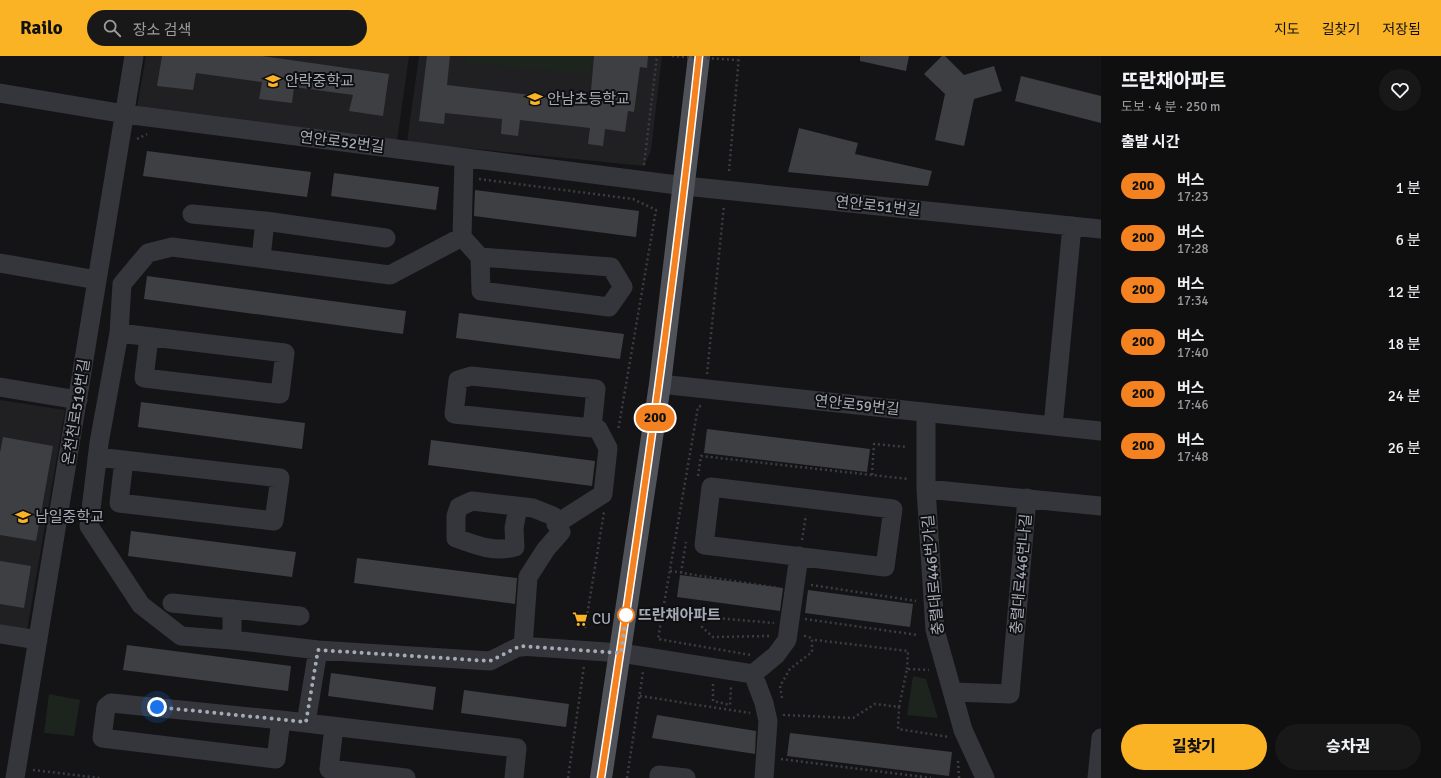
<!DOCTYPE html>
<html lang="ko">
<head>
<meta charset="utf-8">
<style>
  body { margin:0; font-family:Signika,"Noto Sans KR",sans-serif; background:#181819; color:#f1f3f6; height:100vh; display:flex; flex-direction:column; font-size:15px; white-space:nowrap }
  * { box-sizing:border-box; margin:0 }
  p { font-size:13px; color:#9b9c9f }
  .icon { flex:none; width:22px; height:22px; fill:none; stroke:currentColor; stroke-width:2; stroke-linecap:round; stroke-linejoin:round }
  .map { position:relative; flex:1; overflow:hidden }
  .drawer { display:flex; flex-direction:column; background:#0f0f10; width:340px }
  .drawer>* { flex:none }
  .badge { padding:0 8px; border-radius:13px; font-size:14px; line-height:26px }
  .you { position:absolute; width:20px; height:20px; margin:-10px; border:3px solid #fff; border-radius:50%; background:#1a73e8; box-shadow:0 0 0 6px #1a73e833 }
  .map>.badge { position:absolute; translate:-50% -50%; box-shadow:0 0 0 2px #fff }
  h2 { padding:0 20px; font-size:15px; line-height:36px }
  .round { display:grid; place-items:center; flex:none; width:42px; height:42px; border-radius:21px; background:#181819 }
  .overview { display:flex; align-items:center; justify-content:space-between; height:68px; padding:0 20px }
  h1 { font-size:19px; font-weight:800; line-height:30px }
  .button { display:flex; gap:8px; margin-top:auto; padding:8px 20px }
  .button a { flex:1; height:46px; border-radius:24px; background:#fbb326; color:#111; font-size:16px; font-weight:800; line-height:46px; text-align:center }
  .button a+a { background:#181819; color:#f1f3f6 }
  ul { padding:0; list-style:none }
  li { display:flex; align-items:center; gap:12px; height:52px; padding:0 20px }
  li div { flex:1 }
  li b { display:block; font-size:15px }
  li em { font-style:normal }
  li .badge { min-width:44px; font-weight:700; text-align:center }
  header { display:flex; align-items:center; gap:24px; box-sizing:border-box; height:56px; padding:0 20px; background:#fbb326; color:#111 }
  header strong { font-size:19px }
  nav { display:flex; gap:22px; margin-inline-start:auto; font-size:14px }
  .search { width:280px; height:36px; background:#181819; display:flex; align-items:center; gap:10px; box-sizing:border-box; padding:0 14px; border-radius:22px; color:#9b9c9f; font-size:15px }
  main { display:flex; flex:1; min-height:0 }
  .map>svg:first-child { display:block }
</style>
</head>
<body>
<header>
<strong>Railo</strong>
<div class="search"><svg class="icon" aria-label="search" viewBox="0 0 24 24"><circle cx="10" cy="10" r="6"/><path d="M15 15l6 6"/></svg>장소 검색</div>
<nav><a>지도</a><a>길찾기</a><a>저장됨</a></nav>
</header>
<main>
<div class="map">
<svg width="1101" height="722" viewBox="0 0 1101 722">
  <rect width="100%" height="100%" fill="#141416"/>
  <path fill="#202023" d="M 146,0 L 409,0 L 397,85 L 137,51 Z
    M 419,0 L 662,0 L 651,95 L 644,110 L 407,86 Z
    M 0,344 L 65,354 L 27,574 L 0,569 Z"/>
  <path fill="#1c241d" d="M 467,0 L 592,0 L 590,19 L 467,7 Z
    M 913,620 L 926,623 L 938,662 L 907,659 Z
    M 49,638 L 80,644 L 74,680 L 44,677 Z"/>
  <path fill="#3e3f43" d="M 162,0 L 262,0 L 389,18 L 383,60 L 349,55 L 353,39 L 294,31 L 292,47 L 259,43 L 262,26 L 196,17 L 193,34 L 157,30 Z
    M 427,0 L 450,0 L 447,29 L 590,46 L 594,0 L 648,0 L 647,12 L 640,11 L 634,56 L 628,55 L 625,76 L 605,73 L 603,90 L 588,88 L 590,72 L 520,64 L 518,80 L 501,78 L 502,63 L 445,57 L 444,68 L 419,65 Z
    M 860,0 L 909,0 L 906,15 L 860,5 Z
    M 942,0 L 945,0 L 964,19 L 994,10 L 1002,35 L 974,43 L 964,90 L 935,84 L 945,38 L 924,18 Z
    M 1021,20 L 1101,40 L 1101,67 L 1015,45 Z
    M 799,72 L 858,87 L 855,98 L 932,115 L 928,130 L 788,116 Z
    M 147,95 L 311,116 L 307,141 L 143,120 Z
    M 334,117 L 439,131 L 436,154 L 331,140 Z
    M 475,134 L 639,155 L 636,181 L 474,160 Z
    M 147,220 L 406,255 L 403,278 L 144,243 Z
    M 459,257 L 624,278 L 620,303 L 456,282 Z
    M 141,346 L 305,367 L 302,393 L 138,371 Z
    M 707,373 L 870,393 L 867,416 L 704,397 Z
    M 3,381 L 53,390 L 36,485 L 0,479 L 0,397 Z
    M 431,384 L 595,405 L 592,430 L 428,409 Z
    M 131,475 L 296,496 L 292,521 L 128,500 Z
    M 357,502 L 517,522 L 515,548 L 354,527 Z
    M 0,505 L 31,510 L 24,552 L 0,548 Z
    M 680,519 L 783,532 L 780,555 L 677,541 Z
    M 808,534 L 913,548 L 910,571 L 805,557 Z
    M 127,589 L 291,610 L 288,635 L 123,614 Z
    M 331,617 L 436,631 L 433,654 L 328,640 Z
    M 464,634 L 569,648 L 566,671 L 461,657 Z
    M 657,659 L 756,675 L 755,698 L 652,682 Z
    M 790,677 L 952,696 L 949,720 L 787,700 Z"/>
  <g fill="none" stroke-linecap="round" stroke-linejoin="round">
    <path stroke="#3a3d42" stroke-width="2.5" stroke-dasharray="2 3" stroke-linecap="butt" d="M 137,83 L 147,78
      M 644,109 L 657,0
      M 729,115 L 739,0
      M 479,123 L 633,143 L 656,154 L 618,375
      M 707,318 L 724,149
      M 701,350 L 698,351 L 658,583 L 751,599
      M 872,419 L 874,388 L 907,391
      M 698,420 L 701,400 L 908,423 L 908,424
      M 802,484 L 806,459
      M 670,515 L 778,532
      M 681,517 L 686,486
      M 811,529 L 916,545
      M 805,563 L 918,579
      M 661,564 L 704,561
      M 585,572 L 604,456
      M 769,580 L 713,581 L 702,571 L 704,561 L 774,567
      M 815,584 L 908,595 L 907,613
      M 713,628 L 713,645 L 730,649 L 731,631
      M 640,640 L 750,657
      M 782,642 L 780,630 L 790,613 L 812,596 L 812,582 L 805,580 L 805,579
      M 899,651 L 907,613 L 929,614
      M 784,660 L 784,659 L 853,662 L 875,648 L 899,651 L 898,673 L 949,681
      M 781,703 L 931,722
      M 958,705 L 959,722
      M 33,714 L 100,722
      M 568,722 L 584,610
      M 627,722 L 643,616"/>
    <path stroke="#35363b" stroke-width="19" d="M 0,37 L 125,58 L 685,130 L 1101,173
      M 464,102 L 462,181 L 480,201 L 481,235 L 609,251 L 623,231 L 611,211 L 480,201
      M 192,158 L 265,165
      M 261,202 L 265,165 L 386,182
      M 0,207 L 97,224
      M 119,277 L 285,297 L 280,338 L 144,322 L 149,281
      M 660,328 L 1101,375
      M 0,331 L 78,344
      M 926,356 L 926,433 L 935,574 L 963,674 L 985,722
      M 1053,370 L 1072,170
      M 97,401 L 280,422 L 274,465 L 119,447 L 124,404
      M 711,431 L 893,453 L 885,511 L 704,489 Z
      M 926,433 L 1101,450
      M 518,451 L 514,472 L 515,491 C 495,497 475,489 456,482 L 456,460 L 459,451 L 472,445 L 533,452 L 553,460 L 561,476 L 546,493 L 528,521 L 523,591
      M 556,468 L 603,438 L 608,392 L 598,373 L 592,372 L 454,358 L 458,324 L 471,320 L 596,333 L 592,372
      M 172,547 L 300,560 L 232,553 L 232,584 L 318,594 L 490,605 L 520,590 L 621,597 L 753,618 L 776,599 L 787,584 L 799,500
      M 0,578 L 38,584
      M 232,584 L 181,580 L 141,549 L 89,470 L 99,387 L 119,277 L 122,228 L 148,197 L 172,191 L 390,219 L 462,181
      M 753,618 L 764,647 L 768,665 L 764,722
      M 953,636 L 1010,638 L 1027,442
      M 281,664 L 276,703 L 102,682 L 106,651 L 111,647 L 281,664 L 306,667 L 517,692 L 514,722
      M 306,667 L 318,594
      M 334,671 L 329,713 L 406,722
      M 15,722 L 134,0
      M 659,722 L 659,719 L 686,722
      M 1097,722 L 1101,682"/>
    <path stroke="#50525a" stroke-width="22" d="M 601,722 L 660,328 L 699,0"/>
    <path stroke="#3a3d42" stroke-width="2.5" stroke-dasharray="2 3" stroke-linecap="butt" d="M 672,0 L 738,4"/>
  </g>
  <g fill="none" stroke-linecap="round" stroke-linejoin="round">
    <g stroke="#fff" stroke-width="9">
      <path id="line" d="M 601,722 C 638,482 673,242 699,0"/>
    </g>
    <use href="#line" stroke="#f58220" stroke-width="6"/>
    <path stroke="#a5aab7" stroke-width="4" stroke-dasharray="0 7.2" d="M 157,651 L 306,666 L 318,594 L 490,605 L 520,590 L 621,597 L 626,559"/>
  </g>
  <defs>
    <g id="school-bare" transform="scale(1.2)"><path d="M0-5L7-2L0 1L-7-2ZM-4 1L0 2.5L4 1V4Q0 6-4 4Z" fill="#fbb326" stroke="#0f0f11" stroke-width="2.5" paint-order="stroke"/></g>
    <g id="supermarket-bare" transform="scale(1.2)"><path d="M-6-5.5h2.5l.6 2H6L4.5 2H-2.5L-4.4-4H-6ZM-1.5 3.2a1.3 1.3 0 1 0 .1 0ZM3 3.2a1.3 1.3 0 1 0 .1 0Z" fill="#fbb326" stroke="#0f0f11" stroke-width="2.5" paint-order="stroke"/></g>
  </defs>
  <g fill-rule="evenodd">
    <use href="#school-bare" x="273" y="25"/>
    <use href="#school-bare" x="535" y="43"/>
    <use href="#school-bare" x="23" y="461"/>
    <use href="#supermarket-bare" x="580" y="563"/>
  </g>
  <circle fill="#fff" stroke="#f58220" stroke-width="2" cx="626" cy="559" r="8"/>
  <g text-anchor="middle" stroke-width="4" stroke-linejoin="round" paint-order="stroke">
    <g font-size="15" fill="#a5aab7" stroke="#0f0f11" text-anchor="start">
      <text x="285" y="30">안락중학교</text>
      <text x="547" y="48">안남초등학교</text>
      <text x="35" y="466">남일중학교</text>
      <text x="592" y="568">CU</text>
    </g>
    <g font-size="15" fill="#a5aab7" stroke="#0f0f11">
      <text transform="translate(342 86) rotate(7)" y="5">연안로52번길</text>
      <text transform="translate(878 150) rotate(6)" y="5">연안로51번길</text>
      <text transform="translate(857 349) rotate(6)" y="5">연안로59번길</text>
      <text transform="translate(76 356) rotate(-81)" y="5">온천천로519번길</text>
      <text transform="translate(1021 518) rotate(-85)" y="5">충렬대로446번나길</text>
      <text transform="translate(933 519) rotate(-95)" y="5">충렬대로446번가길</text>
    </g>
    <g font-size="15" font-weight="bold" fill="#a5aab7" stroke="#0f0f11" text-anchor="start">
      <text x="638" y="564">뜨란채아파트</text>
    </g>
  </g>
</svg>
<div class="you" style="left:157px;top:651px"></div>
<b class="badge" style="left:655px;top:362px;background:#f58220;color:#111">200</b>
</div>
<section class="drawer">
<div class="overview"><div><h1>뜨란채아파트</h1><p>도보 · 4 분 · 250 m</p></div><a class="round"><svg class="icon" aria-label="heart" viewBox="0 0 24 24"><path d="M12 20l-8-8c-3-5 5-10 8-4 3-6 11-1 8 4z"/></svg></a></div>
<h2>출발 시간</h2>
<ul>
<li><span class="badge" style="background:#f58220;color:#111">200</span><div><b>버스</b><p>17:23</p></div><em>1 분</em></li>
<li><span class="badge" style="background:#f58220;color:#111">200</span><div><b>버스</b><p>17:28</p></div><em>6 분</em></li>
<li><span class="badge" style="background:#f58220;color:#111">200</span><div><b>버스</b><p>17:34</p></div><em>12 분</em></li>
<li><span class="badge" style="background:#f58220;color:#111">200</span><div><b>버스</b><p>17:40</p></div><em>18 분</em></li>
<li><span class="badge" style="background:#f58220;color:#111">200</span><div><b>버스</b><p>17:46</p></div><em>24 분</em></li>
<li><span class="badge" style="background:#f58220;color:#111">200</span><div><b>버스</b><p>17:48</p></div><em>26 분</em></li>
</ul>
<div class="button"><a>길찾기</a><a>승차권</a></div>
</section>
</main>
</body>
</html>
